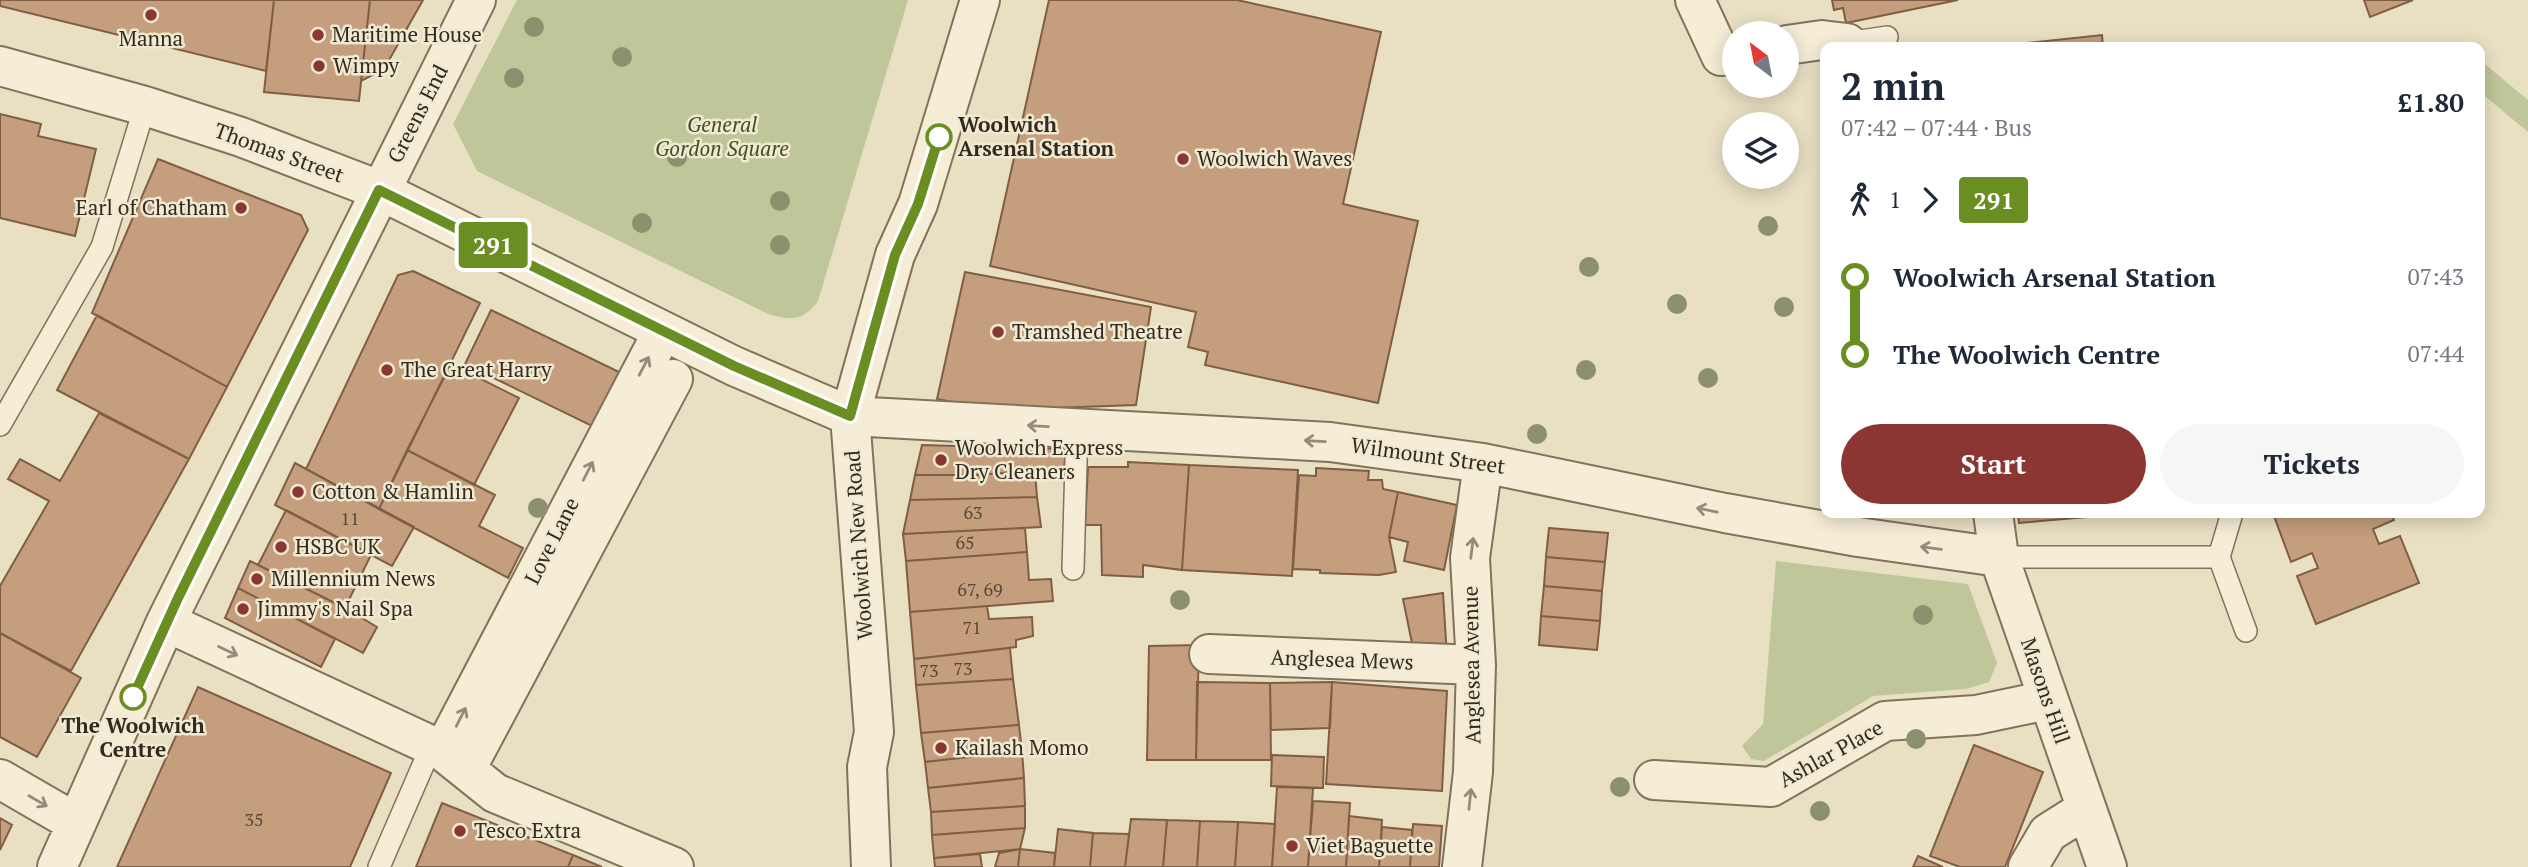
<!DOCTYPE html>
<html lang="en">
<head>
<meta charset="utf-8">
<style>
  body { margin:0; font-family:"PT Serif",serif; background:#f6f6f7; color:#1f2937; height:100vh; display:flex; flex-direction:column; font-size:26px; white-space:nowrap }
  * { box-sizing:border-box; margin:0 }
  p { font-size:23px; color:#747a83 }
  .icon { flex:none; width:38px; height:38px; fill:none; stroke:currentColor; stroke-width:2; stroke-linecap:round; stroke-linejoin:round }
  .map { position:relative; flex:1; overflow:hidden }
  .sheet { position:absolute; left:1820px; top:42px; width:665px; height:476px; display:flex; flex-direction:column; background:#fff; border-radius:14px; box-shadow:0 4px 18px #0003 }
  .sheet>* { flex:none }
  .badge { padding:0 14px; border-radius:5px; font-size:24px; line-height:46px }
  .needle { width:46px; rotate:328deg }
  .controls { position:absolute; left:1722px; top:21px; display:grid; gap:14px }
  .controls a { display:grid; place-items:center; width:77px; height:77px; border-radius:50%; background:#fff; box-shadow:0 4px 18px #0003; font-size:35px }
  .map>.badge { position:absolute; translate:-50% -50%; box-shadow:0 0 0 4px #fff }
  .legs { display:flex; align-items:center; gap:10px; height:77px; padding:0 21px; font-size:23px }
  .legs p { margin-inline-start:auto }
  .overview { display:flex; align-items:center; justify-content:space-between; height:119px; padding:0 21px }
  h1 { font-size:38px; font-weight:800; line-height:52px }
  .cta { display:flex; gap:14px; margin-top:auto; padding:14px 21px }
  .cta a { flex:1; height:80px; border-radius:42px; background:#8b3632; color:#fff; font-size:28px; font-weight:800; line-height:80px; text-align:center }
  .cta a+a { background:#f6f6f7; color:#1f2937 }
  ul { padding:0 21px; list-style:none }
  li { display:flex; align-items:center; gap:24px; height:77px; font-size:26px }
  li i { display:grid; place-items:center; width:10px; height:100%; margin:0 9px; background:currentColor }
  li i::after { content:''; width:18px; height:18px; margin:-9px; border:5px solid; border-radius:50%; background:#fff }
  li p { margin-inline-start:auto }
  li:first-child i { background:linear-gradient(#0000 50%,currentColor 0) }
  li:last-child i { background:linear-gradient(currentColor 50%,#0000 0) }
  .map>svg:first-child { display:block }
</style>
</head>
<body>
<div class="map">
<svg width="2528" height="867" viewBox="0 0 2528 867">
  <rect width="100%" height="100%" fill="#e9e0c4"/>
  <path fill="#bfc699" d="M 517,0 L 908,0 L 818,301 C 803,322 789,321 766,313 L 477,171 L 453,124 Z
    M 2480,60 L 2528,100 L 2528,132 L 2480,92 Z
    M 1776,561 L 1968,584 L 1997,663 L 1989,682 L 1966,689 L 1873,696 L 1764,761 L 1751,759 L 1742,746 L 1763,724 Z"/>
  <path fill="#c49e7d" stroke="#7f5e44" stroke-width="2" d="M 0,0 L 274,0 L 266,71 L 0,6 Z
    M 274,0 L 370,0 L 359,101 L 264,92 Z
    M 370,0 L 423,0 L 384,69 L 361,81 Z
    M 1049,0 L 1237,0 L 1381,32 L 1343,204 L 1418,221 L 1378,403 L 1205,365 L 1208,352 L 1188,347 L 1196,312 L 990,266 Z
    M 1832,0 L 1958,0 L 1846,23 L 1843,8 L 1834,10 Z
    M 2364,0 L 2413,0 L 2370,17 Z
    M 2102,35 L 2103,47 L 1989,47 Z
    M 0,114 L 41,124 L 38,136 L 96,149 L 75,236 L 0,218 Z
    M 158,159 L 301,215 L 308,230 L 227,387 L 92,313 Z
    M 413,271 L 480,303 L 379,509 L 306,469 L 398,275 Z
    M 965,272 L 1151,307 L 1136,405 L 996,410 L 937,399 Z
    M 491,310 L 619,372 L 592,426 L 465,364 Z
    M 97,315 L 227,387 L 189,459 L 57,390 Z
    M 451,364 L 519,398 L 474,485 L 407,450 Z
    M 99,413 L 189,459 L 71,671 L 0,633 L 0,586 L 49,501 L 8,479 L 20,459 L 60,481 Z
    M 922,445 L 1066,449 L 1064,469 L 974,475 L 915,475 Z
    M 407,450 L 495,495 L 479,526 L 523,548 L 508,578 L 379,509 Z
    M 1128,462 L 1189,465 L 1182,570 L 1143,565 L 1143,577 L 1102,575 L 1101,525 L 1085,525 L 1088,467 L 1128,467 Z
    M 295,463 L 414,527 L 392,566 L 275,505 Z
    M 1189,465 L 1298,470 L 1292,576 L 1182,570 Z
    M 1316,468 L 1369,471 L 1368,480 L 1382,480 L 1383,489 L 1398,492 L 1389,537 L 1396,572 L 1379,575 L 1320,573 L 1320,570 L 1293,569 L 1299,475 L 1316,476 Z
    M 1035,471 L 1037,497 L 910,500 L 915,475 L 974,475 Z
    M 1398,492 L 1457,505 L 1444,570 L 1404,561 L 1408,542 L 1389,537 Z
    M 1037,497 L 1041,527 L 903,534 L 910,500 Z
    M 286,510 L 371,555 L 345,608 L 258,565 Z
    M 2018,513 L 2134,513 L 2019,523 Z
    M 2282,513 L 2391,513 L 2394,520 L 2373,529 L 2379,544 L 2400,536 L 2419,583 L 2316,624 L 2297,576 L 2318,568 L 2312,553 L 2291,562 L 2274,516 Z
    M 1025,528 L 1027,552 L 906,561 L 903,534 Z
    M 1549,528 L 1608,533 L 1605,562 L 1546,557 Z
    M 1027,552 L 1029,580 L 1051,579 L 1053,601 L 910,612 L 906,561 Z
    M 1546,557 L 1605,562 L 1602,591 L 1544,586 Z
    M 250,561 L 345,608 L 377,627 L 363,653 L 238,588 Z
    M 1544,586 L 1602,591 L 1600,621 L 1541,616 Z
    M 238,588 L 335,639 L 321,667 L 225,618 Z
    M 1443,593 L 1447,657 L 1414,653 L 1403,599 Z
    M 987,606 L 989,619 L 1032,617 L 1033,636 L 1016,640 L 1016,647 L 914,659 L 910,612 Z
    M 1541,616 L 1600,621 L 1597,650 L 1539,645 Z
    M 0,633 L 81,678 L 37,757 L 0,737 Z
    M 1199,645 L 1196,760 L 1147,760 L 1149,646 Z
    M 1010,648 L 1013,679 L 916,685 L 914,659 Z
    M 1013,679 L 1019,725 L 921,733 L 916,685 Z
    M 1197,682 L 1270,683 L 1271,760 L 1196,760 Z
    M 1332,682 L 1330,728 L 1271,730 L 1270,683 Z
    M 1332,682 L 1447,691 L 1442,791 L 1326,784 Z
    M 198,687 L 391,773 L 350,867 L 117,867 Z
    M 1019,725 L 1022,751 L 925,762 L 921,733 Z
    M 1974,745 L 2043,772 L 2005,867 L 1960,867 L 1930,856 Z
    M 1022,751 L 1024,778 L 928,788 L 925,762 Z
    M 1272,755 L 1324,757 L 1323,788 L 1271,786 Z
    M 1024,778 L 1025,806 L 931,812 L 928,788 Z
    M 1277,787 L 1313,788 L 1308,867 L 1272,867 Z
    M 1313,801 L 1350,803 L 1346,867 L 1308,867 Z
    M 442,803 L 573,855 L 568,867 L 416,867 Z
    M 1025,806 L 1025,828 L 932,835 L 931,812 Z
    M 1349,816 L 1382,820 L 1379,867 L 1346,867 Z
    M 0,818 L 12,825 L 0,850 Z
    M 1131,819 L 1167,820 L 1163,867 L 1125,867 Z
    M 1167,820 L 1200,821 L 1197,867 L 1163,867 Z
    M 1200,821 L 1238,822 L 1235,867 L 1197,867 Z
    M 1238,822 L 1275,824 L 1272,867 L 1235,867 Z
    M 1413,824 L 1442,826 L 1439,867 L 1410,867 Z
    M 1382,827 L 1412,830 L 1410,867 L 1379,867 Z
    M 1025,828 L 1020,849 L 934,858 L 932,835 Z
    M 1058,829 L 1093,833 L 1090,867 L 1054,867 Z
    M 1093,833 L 1129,834 L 1125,867 L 1090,867 Z
    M 1020,849 L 1018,867 L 995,867 L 999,853 Z
    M 1020,849 L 1055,853 L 1054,867 L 1018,867 Z
    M 980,854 L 982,867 L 935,867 L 934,858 Z
    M 573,855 L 602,867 L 568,867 Z
    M 1918,856 L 1943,867 L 1913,867 Z"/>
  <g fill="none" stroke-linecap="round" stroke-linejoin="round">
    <g stroke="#82725c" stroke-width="24">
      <path id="lane" d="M 1847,43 L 1887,37
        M 0,425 L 102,247 L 145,106
        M 1999,557 L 2219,557 L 2232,513
        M 2219,557 L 2246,631
        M 1073,569 L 1077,428
        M 379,867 L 431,747"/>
    </g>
    <g stroke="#82725c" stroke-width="42">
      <path id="street" d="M 1695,0 L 1721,56 L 1734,54
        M 1787,45 L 1822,40 L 1847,43
        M 0,66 L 145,106 L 241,137 L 379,190 L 734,366 L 850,416 L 1330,442 L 1483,463 L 1725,513 L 1858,537 L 1999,557
        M 1993,513 L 1999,557 L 2107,867
        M 166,622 L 443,751 L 663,331
        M 1209,654 L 1476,665
        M 445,753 L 495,793 L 674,867
        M 466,769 L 673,379
        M 0,779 L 76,823
        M 1654,780 L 1771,787 L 1885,721 L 1976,715 L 2048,700
        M 57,867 L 166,622 L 476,0
        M 871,867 L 867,767 L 874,732 L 850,416 L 895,255 L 918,204 L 980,0
        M 1462,867 L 1473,772 L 1476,665 L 1470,558 L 1483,463
        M 2028,867 L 2048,833 L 2086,809"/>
    </g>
    <use href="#lane" stroke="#f5edd6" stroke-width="21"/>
    <use href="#street" stroke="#f5edd6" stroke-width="38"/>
  </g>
  <g fill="#8d906e">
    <circle cx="534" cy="27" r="10"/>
    <circle cx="622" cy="57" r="10"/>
    <circle cx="514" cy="78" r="10"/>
    <circle cx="677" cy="157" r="10"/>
    <circle cx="780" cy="201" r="10"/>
    <circle cx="642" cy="223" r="10"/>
    <circle cx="1768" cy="226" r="10"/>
    <circle cx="780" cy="245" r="10"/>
    <circle cx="1589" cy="267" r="10"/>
    <circle cx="1677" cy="304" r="10"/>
    <circle cx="1784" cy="307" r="10"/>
    <circle cx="1586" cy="370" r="10"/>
    <circle cx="1708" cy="378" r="10"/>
    <circle cx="1537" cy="434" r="10"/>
    <circle cx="538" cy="508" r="10"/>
    <circle cx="1180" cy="600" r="10"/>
    <circle cx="1923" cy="615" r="10"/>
    <circle cx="1916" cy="739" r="10"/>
    <circle cx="1620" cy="787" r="10"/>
    <circle cx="1820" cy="811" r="10"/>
  </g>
  <defs><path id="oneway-shaft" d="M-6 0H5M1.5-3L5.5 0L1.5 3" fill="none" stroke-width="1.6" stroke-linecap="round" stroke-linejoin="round" transform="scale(1.75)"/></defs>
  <g stroke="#948c7a">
    <use href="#oneway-shaft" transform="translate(644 366) rotate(-62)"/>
    <use href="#oneway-shaft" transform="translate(1038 426) rotate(-177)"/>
    <use href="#oneway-shaft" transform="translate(1315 441) rotate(-177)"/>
    <use href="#oneway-shaft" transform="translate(588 471) rotate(-63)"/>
    <use href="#oneway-shaft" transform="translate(1707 510) rotate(-168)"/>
    <use href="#oneway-shaft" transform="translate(1472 548) rotate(-83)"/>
    <use href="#oneway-shaft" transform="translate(1931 548) rotate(-172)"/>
    <use href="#oneway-shaft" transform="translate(228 651) rotate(25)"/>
    <use href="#oneway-shaft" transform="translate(461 717) rotate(-63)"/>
    <use href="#oneway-shaft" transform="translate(1470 799) rotate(-84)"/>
    <use href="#oneway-shaft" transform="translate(38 801) rotate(30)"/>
  </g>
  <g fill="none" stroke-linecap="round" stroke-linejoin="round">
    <g stroke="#fff" stroke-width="16">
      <path id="line-1" d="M 133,697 L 178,598 L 379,190 L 734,366 L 850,416 L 895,255 L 918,204 L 939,137"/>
    </g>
    <use href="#line-1" stroke="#6b8e23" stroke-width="10"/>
  </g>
  <g fill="#8b3632" stroke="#f1ead2" stroke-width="2.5">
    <circle cx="151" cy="15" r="7"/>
    <circle cx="318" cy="35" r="7"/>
    <circle cx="319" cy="66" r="7"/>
    <circle cx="1183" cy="159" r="7"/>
    <circle cx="241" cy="208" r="7"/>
    <circle cx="998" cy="332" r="7"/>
    <circle cx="387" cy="370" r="7"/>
    <circle cx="941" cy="460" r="7"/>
    <circle cx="298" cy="492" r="7"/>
    <circle cx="281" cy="547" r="7"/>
    <circle cx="257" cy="579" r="7"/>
    <circle cx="243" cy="609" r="7"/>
    <circle cx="941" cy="748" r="7"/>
    <circle cx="460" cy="831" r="7"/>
    <circle cx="1292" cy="846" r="7"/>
  </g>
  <g fill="#fff" stroke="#6b8e23" stroke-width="3.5">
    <circle cx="939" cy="137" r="12"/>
    <circle cx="133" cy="697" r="12"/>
  </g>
  <g text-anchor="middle" stroke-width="5" stroke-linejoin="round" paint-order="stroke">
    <g font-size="18" fill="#574736">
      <text x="973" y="519">63</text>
      <text x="350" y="525">11</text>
      <text x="965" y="549">65</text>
      <text x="980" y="596">67, 69</text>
      <text x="972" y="634">71</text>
      <text x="963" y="675">73</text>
      <text x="929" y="677">73</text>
      <text x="254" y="826">35</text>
    </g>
    <g font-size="21" fill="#332a1f" stroke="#f1ead2" text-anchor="start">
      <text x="332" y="42">Maritime House</text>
      <text x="151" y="46" text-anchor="middle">Manna</text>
      <text x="333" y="73">Wimpy</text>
      <text x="1197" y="166">Woolwich Waves</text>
      <text x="227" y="215" text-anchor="end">Earl of Chatham</text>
      <text x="1012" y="339">Tramshed Theatre</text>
      <text x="401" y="377">The Great Harry</text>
      <text x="955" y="455">Woolwich Express<tspan x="955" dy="24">Dry Cleaners</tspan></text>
      <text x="312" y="499">Cotton &amp; Hamlin</text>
      <text x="295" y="554">HSBC UK</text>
      <text x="271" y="586">Millennium News</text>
      <text x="257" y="616">Jimmy's Nail Spa</text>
      <text x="955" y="755">Kailash Momo</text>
      <text x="474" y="838">Tesco Extra</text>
      <text x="1306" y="853">Viet Baguette</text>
    </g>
    <g font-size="21" fill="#332a1f" stroke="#f1ead2">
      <text transform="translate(418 114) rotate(-63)" y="7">Greens End</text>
      <text transform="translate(279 153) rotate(20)" y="7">Thomas Street</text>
      <text transform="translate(1428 456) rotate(8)" y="7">Wilmount Street</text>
      <text transform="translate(552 541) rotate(-63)" y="7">Love Lane</text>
      <text transform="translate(859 545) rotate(-94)" y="7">Woolwich New Road</text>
      <text transform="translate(1342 660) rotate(2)" y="7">Anglesea Mews</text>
      <text transform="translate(1472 665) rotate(-91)" y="7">Anglesea Avenue</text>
      <text transform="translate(2045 691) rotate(71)" y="7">Masons Hill</text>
      <text transform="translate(1831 754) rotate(-29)" y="7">Ashlar Place</text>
    </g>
    <g font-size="21" font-style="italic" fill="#424e27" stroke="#f1ead2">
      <text x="722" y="132">General<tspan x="722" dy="24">Gordon Square</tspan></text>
    </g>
    <g font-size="21" font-weight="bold" fill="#332a1f" stroke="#f1ead2" text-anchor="start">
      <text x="958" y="132">Woolwich<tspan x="958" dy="24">Arsenal Station</tspan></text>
      <text x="133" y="733" text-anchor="middle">The Woolwich<tspan x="133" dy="24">Centre</tspan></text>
    </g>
  </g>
</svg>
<div class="controls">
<a><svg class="needle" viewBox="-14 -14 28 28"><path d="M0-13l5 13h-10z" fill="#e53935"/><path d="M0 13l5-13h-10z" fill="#747a83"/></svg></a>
<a><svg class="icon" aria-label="layers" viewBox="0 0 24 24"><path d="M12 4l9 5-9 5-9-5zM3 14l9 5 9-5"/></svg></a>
</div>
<b class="badge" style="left:493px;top:245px;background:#6b8e23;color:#fff">291</b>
<section class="sheet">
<div class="overview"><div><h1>2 min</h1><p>07:42 – 07:44 · Bus</p></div><b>£1.80</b></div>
<div class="legs"><svg class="icon" aria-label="walk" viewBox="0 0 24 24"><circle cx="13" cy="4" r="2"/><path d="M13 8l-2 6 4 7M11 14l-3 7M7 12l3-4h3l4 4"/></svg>1<svg class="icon" aria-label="forward" viewBox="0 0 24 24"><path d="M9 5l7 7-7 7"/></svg><b class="badge" style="background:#6b8e23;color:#fff">291</b></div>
<ul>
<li><i style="color:#6b8e23"></i><b>Woolwich Arsenal Station</b><p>07:43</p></li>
<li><i style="color:#6b8e23"></i><b>The Woolwich Centre</b><p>07:44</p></li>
</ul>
<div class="cta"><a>Start</a><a>Tickets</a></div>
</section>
</div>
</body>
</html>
